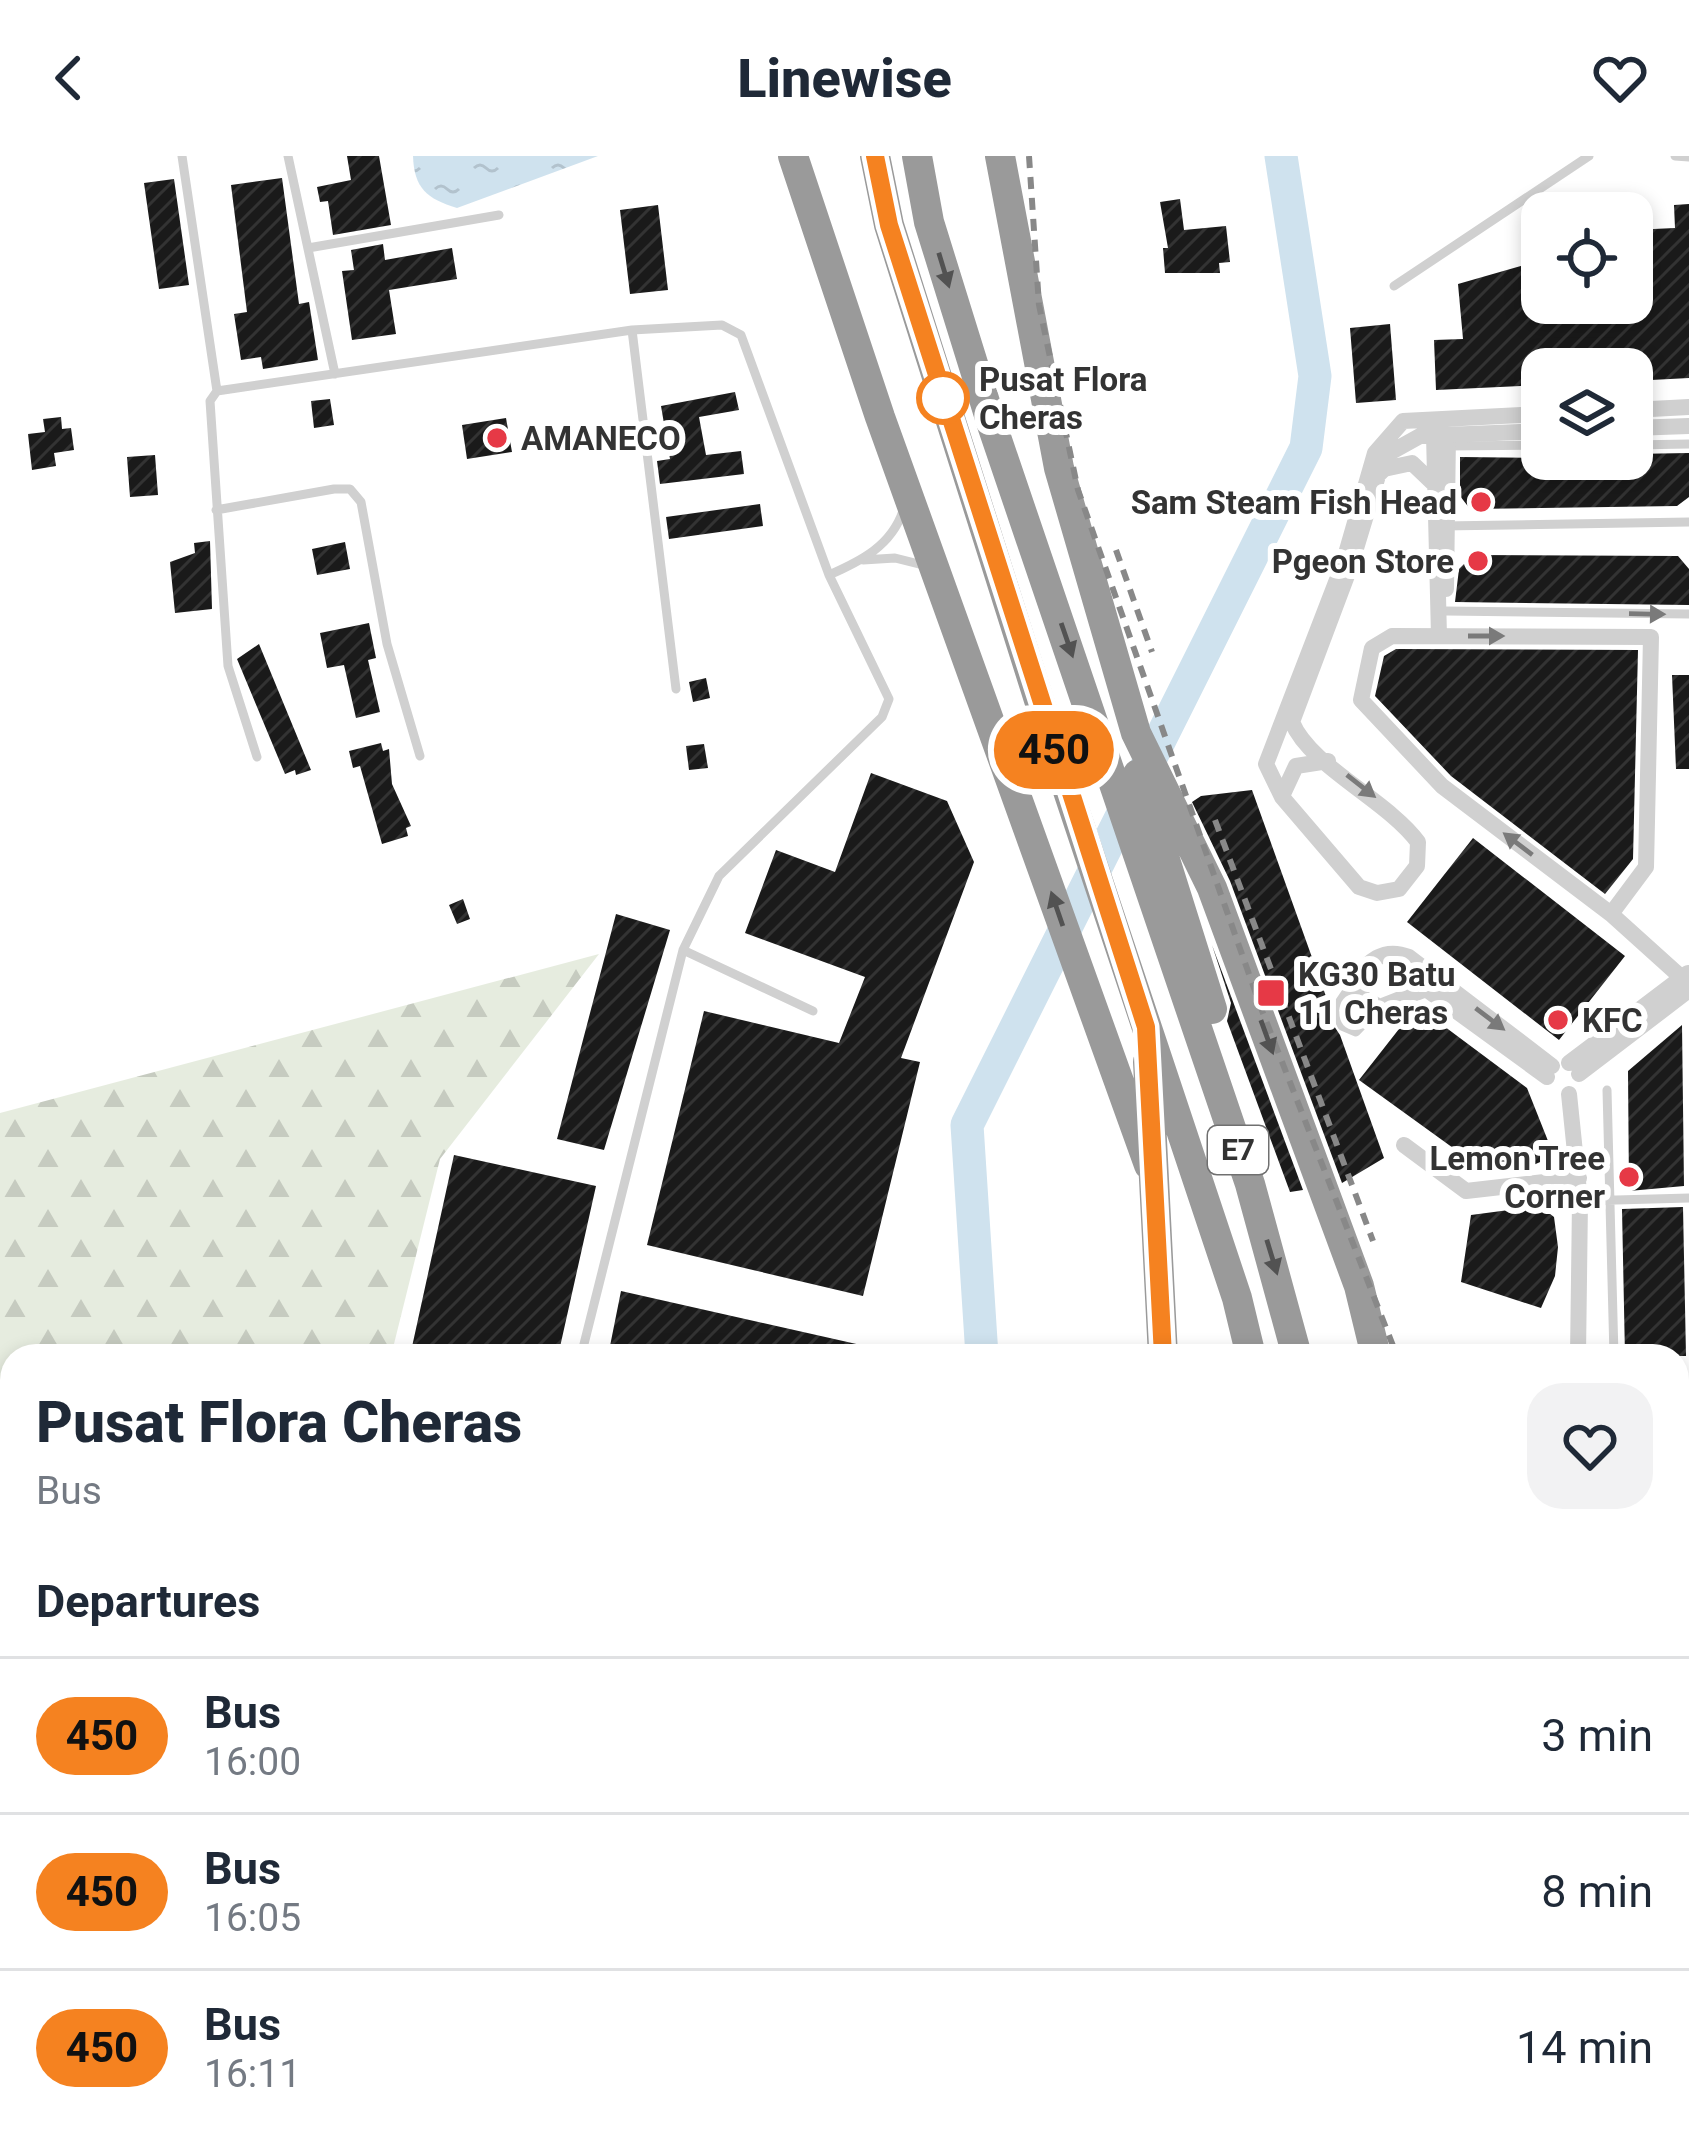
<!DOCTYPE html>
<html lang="en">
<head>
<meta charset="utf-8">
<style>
  body { margin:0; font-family:Roboto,sans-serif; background:#f2f2f3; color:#1f2937; height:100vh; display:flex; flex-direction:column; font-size:45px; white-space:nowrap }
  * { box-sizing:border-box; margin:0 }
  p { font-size:39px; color:#747a83 }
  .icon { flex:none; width:66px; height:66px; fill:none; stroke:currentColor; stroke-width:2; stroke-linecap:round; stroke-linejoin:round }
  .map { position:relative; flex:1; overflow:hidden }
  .sheet { position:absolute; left:0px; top:1188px; width:1689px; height:807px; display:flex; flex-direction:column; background:#fff; border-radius:36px 36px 0 0; box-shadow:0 6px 18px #0003 }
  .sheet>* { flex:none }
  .badge { padding:0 24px; border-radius:39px; font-size:42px; line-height:78px }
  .buttons { position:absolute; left:1521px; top:36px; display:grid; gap:24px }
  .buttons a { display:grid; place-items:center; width:132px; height:132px; border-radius:24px; background:#fff; box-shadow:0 6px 18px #0003; font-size:60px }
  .map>.badge { position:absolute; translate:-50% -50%; box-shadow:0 0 0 6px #fff }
  h2 { padding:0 36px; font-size:45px; line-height:108px }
  .round { display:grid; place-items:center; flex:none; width:126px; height:126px; border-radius:36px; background:#f2f2f3 }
  .overview { display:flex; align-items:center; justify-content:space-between; height:204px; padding:0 36px }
  h1 { font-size:57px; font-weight:800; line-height:90px }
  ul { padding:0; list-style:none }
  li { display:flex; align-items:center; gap:36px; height:156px; padding:0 36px; border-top:3px solid #e0e1e3 }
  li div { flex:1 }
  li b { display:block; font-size:45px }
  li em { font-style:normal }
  li .badge { min-width:132px; font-weight:700; text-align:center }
  header { display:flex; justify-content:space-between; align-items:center; height:156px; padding:0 36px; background:#fff; font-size:54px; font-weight:800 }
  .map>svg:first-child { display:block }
</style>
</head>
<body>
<header><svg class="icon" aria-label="back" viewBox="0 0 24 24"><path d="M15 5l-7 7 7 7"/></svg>Linewise<svg class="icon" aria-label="heart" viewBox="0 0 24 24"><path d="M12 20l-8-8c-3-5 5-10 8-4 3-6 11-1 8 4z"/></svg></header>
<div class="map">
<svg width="1689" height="1993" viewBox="0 0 1689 1993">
  <defs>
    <pattern id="forest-firs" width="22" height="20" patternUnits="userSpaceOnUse" patternTransform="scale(3)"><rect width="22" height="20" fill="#e6ecdf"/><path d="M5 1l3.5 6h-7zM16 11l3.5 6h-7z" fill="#c6cbc0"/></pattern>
    <pattern id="cemetery-stones" width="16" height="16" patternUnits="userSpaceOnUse" patternTransform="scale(3)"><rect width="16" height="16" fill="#e6ecdf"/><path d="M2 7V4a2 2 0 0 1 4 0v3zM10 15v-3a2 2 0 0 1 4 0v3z" fill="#c6cbc0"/></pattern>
    <pattern id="water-ripples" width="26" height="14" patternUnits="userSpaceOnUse" patternTransform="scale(3)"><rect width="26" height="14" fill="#cfe2ee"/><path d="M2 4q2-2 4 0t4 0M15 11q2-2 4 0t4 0" fill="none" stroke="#b2c2cd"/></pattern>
    <pattern id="building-hatch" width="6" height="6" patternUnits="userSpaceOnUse" patternTransform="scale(3)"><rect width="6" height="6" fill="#1a1a1a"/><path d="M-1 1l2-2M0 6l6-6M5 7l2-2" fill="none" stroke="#333"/></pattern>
  </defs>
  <rect width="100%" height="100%" fill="#fff"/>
  <path fill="url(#forest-firs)" d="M 599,798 L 440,1003 L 391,1200 L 12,1200 L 12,1312 L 0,1309 L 0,957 Z
    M 0,1497 L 12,1503 L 12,1962 L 0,1972 Z
    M 152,1983 L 296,1993 L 132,1993 Z
    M 683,1983 L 829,1983 L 829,1984 L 827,1993 L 663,1993 Z"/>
  <path fill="url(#cemetery-stones)" d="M 0,1323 L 12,1327 L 12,1495 L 0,1491 Z"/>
  <path fill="url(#water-ripples)" d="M 413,0 L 598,0 L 457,52 C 427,43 414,32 413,0 Z"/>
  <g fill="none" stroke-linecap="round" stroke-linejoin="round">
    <path stroke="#cfe2ee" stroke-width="6" d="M 1237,1983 L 1243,1993"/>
    <path stroke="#cfe2ee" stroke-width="33" d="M 982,1200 L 967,969 L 1306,292 L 1315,220 L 1281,0
      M 1180,1983 L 1181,1993"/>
  </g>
  <path fill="url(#building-hatch)" d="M 347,0 L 379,0 L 391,69 L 333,79 L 328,45 L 320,46 L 317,31 L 351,24 Z
    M 282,22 L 299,148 L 309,146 L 318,204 L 263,213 L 261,201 L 241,204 L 234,158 L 247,156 L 231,29 Z
    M 174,23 L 189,129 L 159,133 L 144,27 Z
    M 1180,43 L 1184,74 L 1226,70 L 1230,106 L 1219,107 L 1220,117 L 1165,117 L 1163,92 L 1168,92 L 1160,46 Z
    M 1689,48 L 1689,222 L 1632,225 L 1632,213 L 1542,213 L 1542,229 L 1436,234 L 1434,184 L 1463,183 L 1458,128 L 1542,104 L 1542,147 L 1632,147 L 1632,74 L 1675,72 L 1674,49 Z
    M 658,49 L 668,134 L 630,138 L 620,54 Z
    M 383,88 L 385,104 L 452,92 L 457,123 L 389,134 L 396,178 L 352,184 L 342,115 L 354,114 L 351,94 Z
    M 1390,168 L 1396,244 L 1356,247 L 1350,172 Z
    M 735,236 L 739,254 L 699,261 L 706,299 L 741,295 L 744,318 L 660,328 L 657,305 L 670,303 L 661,250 Z
    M 330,243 L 334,269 L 314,272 L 311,245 Z
    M 61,261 L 62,273 L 71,272 L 74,294 L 54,297 L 56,310 L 32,314 L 28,278 L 45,276 L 43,263 Z
    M 506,262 L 512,296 L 467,303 L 462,269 Z
    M 1689,297 L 1689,341 L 1677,350 L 1470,353 L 1460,340 L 1460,301 L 1632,303 L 1632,298 Z
    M 155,299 L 158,339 L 130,341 L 127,301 Z
    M 760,348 L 763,370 L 669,383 L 666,361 Z
    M 210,385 L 212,453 L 175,457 L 170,406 L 195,397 L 194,387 Z
    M 345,386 L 350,413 L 317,419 L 312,393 Z
    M 1473,399 L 1678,400 L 1689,413 L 1689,449 L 1455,446 L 1459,413 Z
    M 369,467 L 376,502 L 368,504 L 380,556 L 356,562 L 344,509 L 327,512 L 320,477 Z
    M 259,488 L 311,614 L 296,619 L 295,614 L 285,618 L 237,503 Z
    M 1396,493 L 1638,494 L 1633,703 L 1605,738 L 1451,620 L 1375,540 L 1384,500 Z
    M 1672,519 L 1689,519 L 1689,613 L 1676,613 Z
    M 706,522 L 710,542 L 693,546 L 689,526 Z
    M 381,587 L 383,595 L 389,593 L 392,628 L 411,670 L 406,672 L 408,680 L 382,688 L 360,610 L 353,612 L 349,595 Z
    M 704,588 L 708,612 L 689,614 L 686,590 Z
    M 871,617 L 947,645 L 974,706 L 901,902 L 920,906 L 863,1140 L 647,1089 L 704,855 L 839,887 L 865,821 L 745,777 L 776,694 L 835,716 Z
    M 1252,634 L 1328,846 L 1326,858 L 1340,879 L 1384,1002 L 1342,1027 L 1230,725 L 1192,646 L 1201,640 Z
    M 1473,682 L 1625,800 L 1559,884 L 1407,766 Z
    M 463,743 L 470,763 L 457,768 L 449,749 Z
    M 616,758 L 670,774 L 604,994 L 557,983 Z
    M 1212,789 L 1303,1034 L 1290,1036 L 1227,865 L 1231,847 Z
    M 1417,850 L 1527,932 L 1554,1000 L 1531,1010 L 1485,1015 L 1359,924 Z
    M 1682,869 L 1684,1030 L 1629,1035 L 1628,915 Z
    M 454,999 L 596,1030 L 558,1200 L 410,1200 Z
    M 1540,1050 L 1554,1061 L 1558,1091 L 1555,1120 L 1541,1152 L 1461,1126 L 1471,1059 Z
    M 1683,1051 L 1686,1200 L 1625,1200 L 1622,1053 Z
    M 621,1135 L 883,1194 L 883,1200 L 608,1200 Z"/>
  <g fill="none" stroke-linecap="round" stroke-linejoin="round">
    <path stroke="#d0d0d0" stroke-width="9" d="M 182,0 L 217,235
      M 288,0 L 335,218
      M 1675,0 L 1689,1
      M 308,92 L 499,59
      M 1394,130 L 1589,0
      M 632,174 L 676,533
      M 1632,289 L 1689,288
      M 1448,290 L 1542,289
      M 216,354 L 334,333 L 350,333 L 361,346 L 387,488 L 420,600
      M 1442,370 L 1689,366
      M 863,404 L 895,402 L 923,409
      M 829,419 C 861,405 891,390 903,355
      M 1446,455 L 1689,458
      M 257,601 L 228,510 L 210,245 L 217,235 L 632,174 L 722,169 L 741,179 L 829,419 L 889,543 L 882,561 L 719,720 L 683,794 L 581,1200
      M 683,794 L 813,855
      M 1353,826 L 1334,854 L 1342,870 L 1356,876 L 1380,851
      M 1607,934 L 1614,1200
      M 1580,1045 L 1689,1042
      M 445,1983 L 468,1993
      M 591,1983 L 608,1993
      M 975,1983 L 977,1993
      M 76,1993 L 88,1983
      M 472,1993 L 490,1983
      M 624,1993 L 645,1983"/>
    <path stroke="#d0d0d0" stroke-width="16" d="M 1632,254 L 1689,251
      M 1542,258 L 1403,265 L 1375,297 L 1343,408 L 1266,608 L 1282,641 L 1359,731 L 1377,737 L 1399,733 L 1417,710 L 1418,686 C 1387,644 1310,610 1292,566 L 1351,409 L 1384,300 L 1420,280 L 1542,275
      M 1632,272 L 1689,270
      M 1377,320 L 1384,313 L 1412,307 L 1434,328
      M 1446,433 L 1448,278
      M 1439,480 L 1434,279 L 1442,271
      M 1282,640 L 1296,610 L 1328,605
      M 1611,758 L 1646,711 L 1651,481 L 1392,480 L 1372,492 L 1361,544 L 1442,630 L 1611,758 L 1682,822
      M 1569,907 L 1688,817
      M 1579,918 L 1689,834
      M 1547,921 L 1426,833 L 1380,851 L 1357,839 L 1353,826 C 1368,805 1383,791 1409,801 L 1552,910
      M 1569,938 L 1580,1045 L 1578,1200
      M 1404,989 L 1466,1035 L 1579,1022
      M 1677,1264 L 1689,1261
      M 1677,1558 L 1689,1557
      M 1677,1774 L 1689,1773
      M 1677,1934 L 1689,1932
      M 1602,1983 L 1603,1993"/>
    <path stroke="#bdbdbd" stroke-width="24" d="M 1677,1327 L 1689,1325
      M 1677,1354 L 1689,1352"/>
    <path stroke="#9a9a9a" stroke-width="30" d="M 793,0 L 880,261 L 1149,1009
      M 875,0 L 889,69 L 1063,620 L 1237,1142 L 1251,1200
      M 917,0 L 929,66 L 993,272 L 1250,1028 L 1297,1200
      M 1000,0 L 1059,312 L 1136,577 L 1212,732 L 1359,1130 L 1376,1200
      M 1138,618 L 1212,853
      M 1148,906 L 1163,1200
      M 1391,1983 L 1395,1993
      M 1426,1983 L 1428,1993
      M 1479,1983 L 1482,1993
      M 1512,1983 L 1514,1993"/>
    <path stroke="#888" stroke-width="6" stroke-dasharray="12 9" stroke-linecap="butt" d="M 1029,0 L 1039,149 L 1078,334 L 1261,852 L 1397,1200
      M 1116,394 L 1152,496
      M 1215,664 L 1373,1085
      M 1562,1983 L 1565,1993"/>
  </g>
  <defs><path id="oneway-solid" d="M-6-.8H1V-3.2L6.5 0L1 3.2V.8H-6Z" transform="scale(3)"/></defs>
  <g fill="#525252">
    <use href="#oneway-solid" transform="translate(944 114) rotate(73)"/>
    <use href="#oneway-solid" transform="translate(1067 484) rotate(71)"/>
    <use href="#oneway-solid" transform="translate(1057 753) rotate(-109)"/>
    <use href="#oneway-solid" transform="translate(1267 881) rotate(70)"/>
    <use href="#oneway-solid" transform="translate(1272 1101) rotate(73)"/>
  </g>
  <g fill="#7a7a7a">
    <use href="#oneway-solid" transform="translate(1647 458) rotate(1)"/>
    <use href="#oneway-solid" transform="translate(1486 480)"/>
    <use href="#oneway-solid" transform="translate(1361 630) rotate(38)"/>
    <use href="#oneway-solid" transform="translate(1518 688) rotate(-143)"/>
    <use href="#oneway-solid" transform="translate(1490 863) rotate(37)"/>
  </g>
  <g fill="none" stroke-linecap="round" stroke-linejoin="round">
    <g stroke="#fff" stroke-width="27">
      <path id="line" d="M 875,0 L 889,69 L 1146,871 L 1163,1200"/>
    </g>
    <use href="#line" stroke="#f58220" stroke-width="18"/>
  </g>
  <circle fill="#fff" stroke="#f58220" stroke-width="6" cx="943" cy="242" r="24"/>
  <g fill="#e63946" stroke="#fff" stroke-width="4.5">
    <circle cx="497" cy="282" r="12"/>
    <circle cx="1481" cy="346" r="12"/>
    <circle cx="1478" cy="405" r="12"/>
    <rect x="1256" y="822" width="30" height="30" rx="6"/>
    <circle cx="1558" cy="864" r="12"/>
    <circle cx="1629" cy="1021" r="12"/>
  </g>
  <g text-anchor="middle" stroke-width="12" stroke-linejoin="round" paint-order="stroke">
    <rect fill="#fff" stroke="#707070" stroke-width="3" x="1208" y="970" width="60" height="48" rx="9"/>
    <g font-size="30" font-weight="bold" fill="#333">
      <text x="1238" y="1004">E7</text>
    </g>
    <g font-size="33" font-weight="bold" fill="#333" stroke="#fff" text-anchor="start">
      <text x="979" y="235">Pusat Flora<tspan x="979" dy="38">Cheras</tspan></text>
    </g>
    <g font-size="33" font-weight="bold" fill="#333" stroke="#fff" text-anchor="start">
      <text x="521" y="294">AMANECO</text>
      <text x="1457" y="358" text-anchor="end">Sam Steam Fish Head</text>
      <text x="1454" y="417" text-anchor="end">Pgeon Store</text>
      <text x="1298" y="830">KG30 Batu<tspan x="1298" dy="38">11 Cheras</tspan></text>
      <text x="1582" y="876">KFC</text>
      <text x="1605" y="1014" text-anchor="end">Lemon Tree<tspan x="1605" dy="38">Corner</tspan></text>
    </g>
  </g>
</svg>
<div class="buttons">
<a><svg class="icon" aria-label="locate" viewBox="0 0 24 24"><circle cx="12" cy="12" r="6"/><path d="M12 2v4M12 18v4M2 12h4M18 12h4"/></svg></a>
<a><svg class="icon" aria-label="layers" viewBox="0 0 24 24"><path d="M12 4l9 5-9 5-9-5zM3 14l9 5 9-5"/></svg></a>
</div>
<b class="badge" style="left:1054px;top:594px;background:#f58220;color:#111">450</b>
<section class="sheet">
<div class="overview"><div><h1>Pusat Flora Cheras</h1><p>Bus</p></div><a class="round"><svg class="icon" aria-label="heart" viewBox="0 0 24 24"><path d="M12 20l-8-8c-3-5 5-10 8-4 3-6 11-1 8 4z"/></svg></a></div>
<h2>Departures</h2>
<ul>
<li><span class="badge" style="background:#f58220;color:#111">450</span><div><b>Bus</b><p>16:00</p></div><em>3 min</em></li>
<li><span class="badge" style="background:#f58220;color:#111">450</span><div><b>Bus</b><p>16:05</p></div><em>8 min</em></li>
<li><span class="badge" style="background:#f58220;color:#111">450</span><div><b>Bus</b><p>16:11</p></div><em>14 min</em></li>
</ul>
</section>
</div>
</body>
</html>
